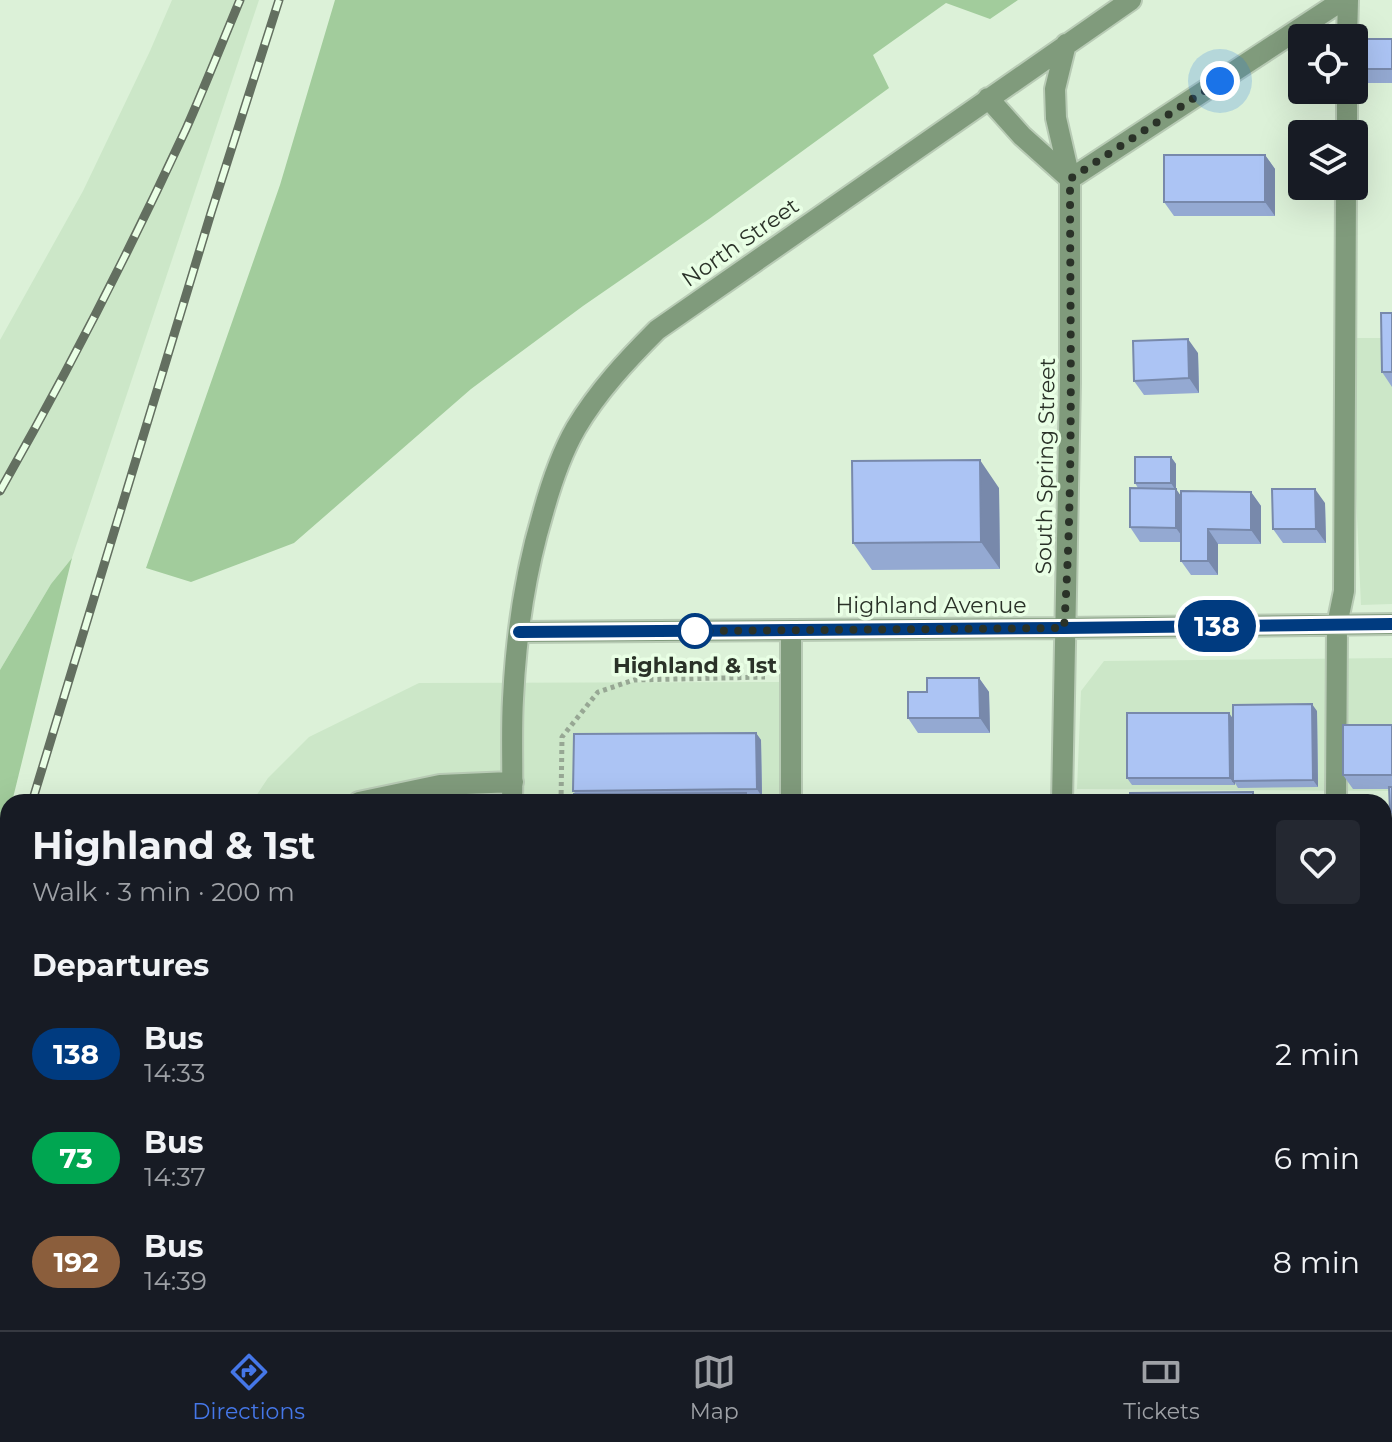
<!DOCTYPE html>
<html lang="en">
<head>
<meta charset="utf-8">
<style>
  body { margin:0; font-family:Montserrat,sans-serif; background:#242831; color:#f1f3f6; height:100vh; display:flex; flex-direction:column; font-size:30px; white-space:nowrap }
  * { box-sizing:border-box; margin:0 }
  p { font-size:26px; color:#9ea1a6 }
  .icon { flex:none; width:44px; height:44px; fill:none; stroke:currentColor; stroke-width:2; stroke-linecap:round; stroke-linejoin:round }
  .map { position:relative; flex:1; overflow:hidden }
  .sheet { position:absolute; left:0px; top:794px; width:1392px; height:536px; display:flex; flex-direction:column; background:#171b24; border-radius:24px 24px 0 0; box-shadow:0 8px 32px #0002 }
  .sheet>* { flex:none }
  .badge { padding:0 16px; border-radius:26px; font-size:28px; line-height:52px }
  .buttons { position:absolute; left:1288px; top:24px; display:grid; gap:16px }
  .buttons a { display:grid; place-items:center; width:80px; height:80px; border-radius:8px; background:#171b24; box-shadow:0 8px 32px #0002; font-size:40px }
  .you { position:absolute; width:40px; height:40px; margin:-20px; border:6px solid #fff; border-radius:50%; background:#1a73e8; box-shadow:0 0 0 12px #1a73e833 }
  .map>.badge { position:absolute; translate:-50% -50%; box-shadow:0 0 0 4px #fff }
  h2 { padding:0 32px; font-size:30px; line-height:72px }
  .round { display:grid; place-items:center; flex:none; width:84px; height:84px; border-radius:8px; background:#242831 }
  .head { display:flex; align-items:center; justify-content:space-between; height:136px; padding:0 32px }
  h1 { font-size:38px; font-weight:700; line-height:60px }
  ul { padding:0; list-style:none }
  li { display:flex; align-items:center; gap:24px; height:104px; padding:0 32px }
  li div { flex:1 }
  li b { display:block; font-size:30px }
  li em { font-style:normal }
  li .badge { min-width:88px; font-weight:700; text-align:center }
  .menu { display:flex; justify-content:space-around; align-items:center; height:112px; border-top:2px solid #363941; background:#171b24; font-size:22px; color:#9ea1a6 }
  .menu a { display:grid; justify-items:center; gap:4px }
  .menu .on { color:#4577e8 }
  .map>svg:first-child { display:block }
</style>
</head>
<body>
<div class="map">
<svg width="1392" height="1330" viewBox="0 0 1392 1330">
  <rect width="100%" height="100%" fill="#dcf1d8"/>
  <path fill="#cce7c8" d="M 172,0 L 259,0 L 72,558 L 51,584 L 0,670 L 0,340 L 83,191 L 150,51 Z
    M 1354,338 L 1392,338 L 1392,604 L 1361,605 L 1354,451 Z
    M 1392,658 L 1392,791 L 1077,789 L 1081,691 L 1104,661 Z
    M 786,682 L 785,802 L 252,802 L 268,778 L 309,737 L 419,683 Z
    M 8,1299 L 8,1322 L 463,1322 L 463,1330 L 0,1330 Z"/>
  <path fill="#a2cc9c" d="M 335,0 L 1018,0 L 990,19 L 946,3 L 873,55 L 889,88 L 709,219 L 583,306 L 471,389 L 294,543 L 191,582 L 146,568 L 280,185 Z
    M 72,558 L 12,802 L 8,802 L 8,816 L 0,848 L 0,670 L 51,584 Z"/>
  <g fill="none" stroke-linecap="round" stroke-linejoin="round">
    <g stroke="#b8cbb5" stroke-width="24">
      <path id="minor" d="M 1347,38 L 1348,0
        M 988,98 L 1022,136 L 1070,179
        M 1347,134 L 1347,90
        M 1070,179 L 1343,0
        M 519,632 L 1064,628 L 1392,624
        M 359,802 L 440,785 L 513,782
        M 512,802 C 513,768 511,733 513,699 C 516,636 525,573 543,513 C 551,484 561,454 576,428 C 598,391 627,360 657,330 L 1131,0
        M 791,802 L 791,630
        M 1062,802 L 1070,383 L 1070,179 L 1056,118 L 1055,89 L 1066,44
        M 1336,802 L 1337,625 L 1344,591 L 1346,186
        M 1054,1322 L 1054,1330
        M 509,1330 L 510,1322
        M 790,1330 L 790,1322
        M 1334,1330 L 1334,1322
        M 1371,1330 L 1392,1330"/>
    </g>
    <path stroke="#97a794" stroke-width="5" stroke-dasharray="4 4" stroke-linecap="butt" d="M 561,802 L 562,737 L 598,692 L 634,680 L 765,677"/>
    <use href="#minor" stroke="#809b7c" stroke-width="20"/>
    <g stroke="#636f60" stroke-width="9">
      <path id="rail" d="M 0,491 C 67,373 129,252 186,129 C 205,86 222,43 240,0
        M 32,802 L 211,213 L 279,0
        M 0,944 L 8,906"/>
    </g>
    <use href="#rail" stroke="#e9ffe5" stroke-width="6" stroke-dasharray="18" stroke-linecap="butt"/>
  </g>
  <path fill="#94a9d2" d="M 1392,39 L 1392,83 L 1365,83 L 1355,69 Z
    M 1265,155 L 1275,169 L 1275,216 L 1174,216 L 1164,202 Z
    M 1392,313 L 1392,387 L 1382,372 Z
    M 1198,353 L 1199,393 L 1144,395 L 1134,381 Z
    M 1171,457 L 1176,464 L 1176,489 L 1181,497 L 1251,492 L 1261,506 L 1261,544 L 1218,544 L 1218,575 L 1191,575 L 1181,561 L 1181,542 L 1140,542 L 1130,527 L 1138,488 L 1135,483 Z
    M 999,488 L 1000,569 L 872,570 L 853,543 Z
    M 1325,503 L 1326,543 L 1283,543 L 1273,529 Z
    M 979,678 L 989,692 L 990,733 L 918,733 L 908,718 Z
    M 1317,711 L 1318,787 L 1238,788 L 1235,783 L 1235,785 L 1132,785 L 1127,778 L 1233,718 Z
    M 1392,725 L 1392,815 L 1390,811 L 1389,789 L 1353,789 L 1343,775 Z
    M 756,733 L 761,740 L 762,797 L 748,797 L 751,800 L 576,794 L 573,791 Z
    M 1384,966 L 1392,966 L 1392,1030 L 1384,1029 Z
    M 1384,1053 L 1392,1053 L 1392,1096 L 1384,1096 Z"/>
  <path fill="#7889ab" d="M 1265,155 L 1275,169 L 1275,216 L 1265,202 Z
    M 1188,339 L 1198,353 L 1199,393 L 1189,378 Z
    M 1171,457 L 1176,464 L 1176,491 L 1171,483 Z
    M 980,460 L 999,488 L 1000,569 L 981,542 Z
    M 1176,489 L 1186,503 L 1186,542 L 1176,528 Z
    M 1315,489 L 1325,503 L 1326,543 L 1316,529 Z
    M 1251,492 L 1261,506 L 1261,544 L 1251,530 Z
    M 1208,529 L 1218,544 L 1218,575 L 1208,561 Z
    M 979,678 L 989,692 L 990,733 L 980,718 Z
    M 1312,704 L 1317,711 L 1318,787 L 1313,780 Z
    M 1229,713 L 1234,720 L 1235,785 L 1230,778 Z
    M 756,733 L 761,740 L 762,797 L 757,789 Z
    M 1253,792 L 1259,802 L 1253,802 Z
    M 746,793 L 751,800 L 751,802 L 746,802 Z
    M 322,1322 L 327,1322 L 332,1330 L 322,1330 Z"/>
  <path fill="#acc4f4" stroke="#7889ab" stroke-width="2" d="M 1355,39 L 1392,39 L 1392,69 L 1355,69 Z
    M 1164,155 L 1265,155 L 1265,202 L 1164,202 Z
    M 1381,313 L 1392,313 L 1392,372 L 1382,372 Z
    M 1188,339 L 1189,378 L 1134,381 L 1133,341 Z
    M 1135,457 L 1171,457 L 1171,483 L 1135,483 Z
    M 980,460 L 981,542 L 853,543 L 852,461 Z
    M 1130,488 L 1176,489 L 1176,528 L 1130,527 Z
    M 1272,489 L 1315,489 L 1316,529 L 1273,529 Z
    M 1181,491 L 1251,492 L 1251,530 L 1208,529 L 1208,561 L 1181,561 Z
    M 927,678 L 979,678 L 980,718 L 908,718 L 908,692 L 927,692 Z
    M 1312,704 L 1313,780 L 1233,781 L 1233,705 Z
    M 1127,713 L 1229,713 L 1230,778 L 1127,778 Z
    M 1343,725 L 1392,725 L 1392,775 L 1343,775 Z
    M 756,733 L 757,789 L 573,791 L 574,734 Z
    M 1389,787 L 1392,787 L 1392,811 L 1390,811 Z
    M 1253,792 L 1253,802 L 1130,802 L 1130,793 Z
    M 746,793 L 746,802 L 574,802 L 574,794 Z
    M 1384,966 L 1392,966 L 1392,1015 L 1384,1015 Z
    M 1384,1053 L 1392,1053 L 1392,1089 L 1384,1089 Z
    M 12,1322 L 322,1322 L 322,1330 L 10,1330 Z"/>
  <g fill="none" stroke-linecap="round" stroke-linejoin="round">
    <g stroke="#fff" stroke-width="18">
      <path id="line" d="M 519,632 L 1064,628 L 1392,624"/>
    </g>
    <use href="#line" stroke="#003b80" stroke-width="12"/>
    <path stroke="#2a3228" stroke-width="8" stroke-dasharray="0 14.4" d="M 695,631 L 1064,628 C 1074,479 1070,328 1070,179 L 1220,81"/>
  </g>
  <circle fill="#fff" stroke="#003b80" stroke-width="4" cx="695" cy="631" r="16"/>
  <g text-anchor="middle" stroke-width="7" stroke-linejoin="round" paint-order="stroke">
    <g font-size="22" fill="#2a3228" stroke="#e9ffe5">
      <text transform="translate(740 242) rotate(-35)" y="8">North Street</text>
      <text transform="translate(1045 466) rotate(-89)" y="8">South Spring Street</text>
      <text x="931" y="613">Highland Avenue</text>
    </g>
    <g font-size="22" font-weight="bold" fill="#2a3228" stroke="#e9ffe5">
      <text x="695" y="673">Highland &amp; 1st</text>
    </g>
  </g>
</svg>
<div class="buttons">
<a><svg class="icon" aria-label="locate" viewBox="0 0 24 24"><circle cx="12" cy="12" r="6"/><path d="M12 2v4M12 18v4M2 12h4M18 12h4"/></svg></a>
<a><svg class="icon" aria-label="layers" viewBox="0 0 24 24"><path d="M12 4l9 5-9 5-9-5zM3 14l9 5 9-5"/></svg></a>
</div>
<div class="you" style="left:1220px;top:81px"></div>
<b class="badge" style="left:1217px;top:626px;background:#003b80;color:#fff">138</b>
<section class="sheet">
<div class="head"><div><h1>Highland &amp; 1st</h1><p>Walk · 3 min · 200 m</p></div><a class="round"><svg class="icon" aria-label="heart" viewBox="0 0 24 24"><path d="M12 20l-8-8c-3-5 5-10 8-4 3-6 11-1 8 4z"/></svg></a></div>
<h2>Departures</h2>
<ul>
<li><span class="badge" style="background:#003b80;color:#fff">138</span><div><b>Bus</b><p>14:33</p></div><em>2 min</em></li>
<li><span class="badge" style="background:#00a651;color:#fff">73</span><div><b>Bus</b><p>14:37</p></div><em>6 min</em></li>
<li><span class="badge" style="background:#8b5e3c;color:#fff">192</span><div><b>Bus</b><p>14:39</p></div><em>8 min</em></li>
</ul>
</section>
</div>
<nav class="menu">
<a class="on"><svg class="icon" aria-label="directions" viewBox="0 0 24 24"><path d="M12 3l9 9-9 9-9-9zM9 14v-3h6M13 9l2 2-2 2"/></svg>Directions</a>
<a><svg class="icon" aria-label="map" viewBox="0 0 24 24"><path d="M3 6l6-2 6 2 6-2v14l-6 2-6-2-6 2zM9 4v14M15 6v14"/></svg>Map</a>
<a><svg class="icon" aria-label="tickets" viewBox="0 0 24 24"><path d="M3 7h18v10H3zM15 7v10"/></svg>Tickets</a>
</nav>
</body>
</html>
